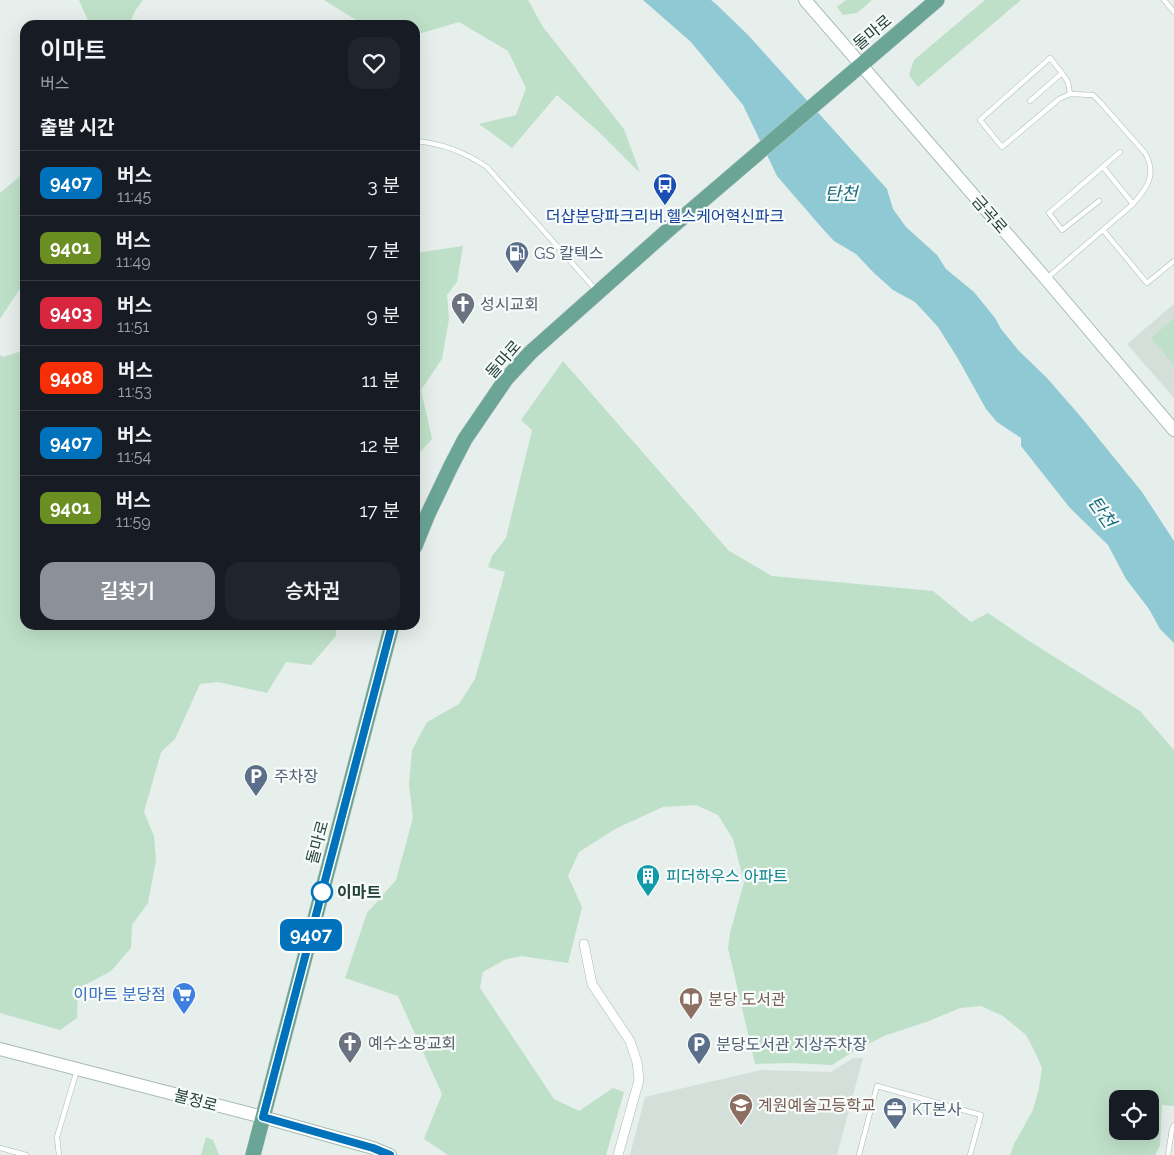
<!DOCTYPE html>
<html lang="ko">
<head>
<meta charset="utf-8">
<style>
  body { margin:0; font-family:Raleway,"Noto Sans KR",sans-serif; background:#20242c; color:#f1f3f6; height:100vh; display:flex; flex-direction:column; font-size:19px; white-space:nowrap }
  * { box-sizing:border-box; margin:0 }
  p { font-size:16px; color:#9ea1a6 }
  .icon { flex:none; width:28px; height:28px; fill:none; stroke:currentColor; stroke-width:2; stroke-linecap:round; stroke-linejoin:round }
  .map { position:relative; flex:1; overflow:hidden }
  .side { position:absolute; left:20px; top:20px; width:400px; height:610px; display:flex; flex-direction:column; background:#171b24; border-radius:15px; box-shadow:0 5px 20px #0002 }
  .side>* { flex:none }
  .badge { padding:0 10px; border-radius:8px; font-size:18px; line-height:32px }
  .tools { position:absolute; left:1109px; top:1090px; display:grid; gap:10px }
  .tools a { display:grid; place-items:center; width:50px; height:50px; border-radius:10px; background:#171b24; box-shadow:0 5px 20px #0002; font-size:25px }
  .map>.badge { position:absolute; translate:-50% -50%; box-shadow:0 0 0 2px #fff }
  h2 { padding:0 20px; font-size:19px; line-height:45px }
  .round { display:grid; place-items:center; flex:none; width:52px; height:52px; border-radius:15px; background:#20242c }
  .overview { display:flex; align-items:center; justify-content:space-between; height:85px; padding:0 20px }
  h1 { font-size:24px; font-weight:600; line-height:38px }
  .primary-button { display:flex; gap:10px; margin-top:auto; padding:10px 20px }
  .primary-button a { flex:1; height:58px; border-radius:15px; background:#8c9099; color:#fff; font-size:20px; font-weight:600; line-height:58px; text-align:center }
  .primary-button a+a { background:#20242c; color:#f1f3f6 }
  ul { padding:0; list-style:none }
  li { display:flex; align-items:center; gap:15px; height:65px; padding:0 20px; border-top:1px solid #363941 }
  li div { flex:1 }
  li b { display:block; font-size:19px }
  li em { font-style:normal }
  li .badge { min-width:55px; font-weight:700; text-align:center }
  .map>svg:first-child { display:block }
</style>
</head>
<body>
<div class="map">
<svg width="1174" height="1155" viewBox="0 0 1174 1155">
  <rect width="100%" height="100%" fill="#e6efeb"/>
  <path fill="#d4dfda" d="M 1174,304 L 1174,398 L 1127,344 Z
    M 853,1058 L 863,1058 L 837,1155 L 630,1155 L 645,1097 L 761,1070 L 831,1072 Z"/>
  <path fill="#bfe0c8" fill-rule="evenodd" d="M 79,0 L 143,0 L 135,11 L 129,25 L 90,25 Z
    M 324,0 L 528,0 L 543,27 L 624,129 L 640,173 L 599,132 L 557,95 L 512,148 L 479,124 L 516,115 L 526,88 L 508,51 L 459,22 L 415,35 L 415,25 L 364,25 Z
    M 846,0 L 872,0 L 857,13 L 843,15 L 837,7 Z
    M 985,0 L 1021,0 L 918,87 L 909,75 L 914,60 Z
    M 25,172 L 25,286 L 19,290 L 0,319 L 0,193 Z
    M 463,246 L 457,282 L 447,295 L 449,319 L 442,359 L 421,390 L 432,439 L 415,458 L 415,253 Z
    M 1174,318 L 1174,365 L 1151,338 Z
    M 25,350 L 25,625 L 336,625 L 336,636 L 311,665 L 286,662 L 267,693 L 218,682 L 200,684 L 175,739 L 161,752 L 144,812 L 154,836 L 156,860 L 148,903 L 132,925 L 131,948 L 111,971 L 78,989 L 77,1018 L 60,1030 L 0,1013 L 0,355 L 3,357 Z
    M 563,361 L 729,551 L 772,576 L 933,591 L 971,622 L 988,613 L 1023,637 L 1140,711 L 1174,750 L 1174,1106 L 1162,1105 L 1160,1146 L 1155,1155 L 1010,1155 L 1014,1144 L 1033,1110 L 1039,1088 L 1042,1068 L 1034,1050 L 1026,1035 L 1003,1016 L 981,1006 L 960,1008 L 929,1021 L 884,1036 L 851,1053 L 832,1065 L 793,1063 L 755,1064 L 728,948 L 730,933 L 744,882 L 733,839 L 718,815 L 696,805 L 663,807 L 617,828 L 579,852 L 568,876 L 582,907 L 568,963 L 521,956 L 504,960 L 483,972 L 480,988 L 554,1099 L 579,1111 L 613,1088 L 624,1092 L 606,1155 L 448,1155 L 424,1139 L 442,1094 L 398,996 L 345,978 L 367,913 L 396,880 L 413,818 L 409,784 L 412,750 L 427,722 L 459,704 L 475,679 L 505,572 L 488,567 L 492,556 L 506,538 L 532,430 L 521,420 ZM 1118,1099 L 1150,1099 L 1150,1131 L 1118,1131 Z
    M 206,1137 L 213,1140 L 219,1155 L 201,1155 Z"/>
  <path fill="#8ec9d4" d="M 643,0 L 711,0 L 716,4 L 749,36 L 887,189 L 893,209 L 906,227 L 937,255 L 946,269 L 974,292 L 995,318 L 1001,329 L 1019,351 L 1047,378 L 1081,417 L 1142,492 L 1174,541 L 1174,643 L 1160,629 L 1149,609 L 1126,579 L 1108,545 L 1070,508 L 1021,446 L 1021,438 L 997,422 L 986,409 L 957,357 L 938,327 L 915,302 L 893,290 L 874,273 L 856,254 L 834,241 L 822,228 L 777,176 L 743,105 L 691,42 Z"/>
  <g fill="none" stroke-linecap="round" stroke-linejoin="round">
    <g stroke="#a8b8b2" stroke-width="5.5">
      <path id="service" d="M 1164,0 L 1174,12
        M 1030,101 L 1062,73
        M 415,141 C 441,143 466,153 487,167 L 596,290
        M 1103,167 L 1133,204
        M 1099,201 L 1062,230 L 1049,213 L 1120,152
        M 1103,230 L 1147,283 L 1174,261
        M 1047,278 L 1133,204 C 1148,187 1157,174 1145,153 L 1100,102 L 1093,95 L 1070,94 L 1059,99 L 1002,147 L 980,120 L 1050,58 L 1062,73 L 1068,82 L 1070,94
        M 0,1148 L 26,1155
        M 59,1155 L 57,1137 L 77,1070
        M 859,1155 L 877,1086 L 981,1115 L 970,1155
        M 1168,1155 L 1172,1129 L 1174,1125"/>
    </g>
    <g stroke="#a8b8b2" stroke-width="10">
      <path id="minor" d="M 584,944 L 592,984 L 630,1041 L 637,1062 L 639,1080 L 618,1155"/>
    </g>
    <g stroke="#a4bbb3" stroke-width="14">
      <path id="secondary" d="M 805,0 L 1046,279 L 1174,430
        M 0,1049 L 259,1116 L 373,1148 L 390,1155"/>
    </g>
    <g stroke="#c2cac8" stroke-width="16">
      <path id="primary" d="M 415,546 L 428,514 L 451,466 L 465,439 L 506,379 L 531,352 L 667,231 L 937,0
        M 253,1155 L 392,625"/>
    </g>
    <use href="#service" stroke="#fff" stroke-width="4.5"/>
    <use href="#minor" stroke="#fff" stroke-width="9"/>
    <use href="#secondary" stroke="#fff" stroke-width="12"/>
    <use href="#primary" stroke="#6aa596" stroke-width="15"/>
  </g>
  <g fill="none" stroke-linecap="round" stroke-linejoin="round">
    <g stroke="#fff" stroke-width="11">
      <path id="line" d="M 390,1155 L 373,1148 L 263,1117 L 392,625"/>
    </g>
    <use href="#line" stroke="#0072bc" stroke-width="8"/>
  </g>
  <defs>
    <g id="bus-pin" transform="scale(1.25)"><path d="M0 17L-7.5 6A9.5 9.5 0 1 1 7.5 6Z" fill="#1a4fb4" stroke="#f7fbf9"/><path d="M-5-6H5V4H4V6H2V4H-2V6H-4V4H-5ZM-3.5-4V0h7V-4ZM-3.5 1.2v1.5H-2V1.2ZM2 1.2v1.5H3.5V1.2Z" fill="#fff"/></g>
    <g id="fuel-pin" transform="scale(1.25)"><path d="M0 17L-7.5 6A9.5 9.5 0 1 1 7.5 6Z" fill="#5c6f8a" stroke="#f7fbf9"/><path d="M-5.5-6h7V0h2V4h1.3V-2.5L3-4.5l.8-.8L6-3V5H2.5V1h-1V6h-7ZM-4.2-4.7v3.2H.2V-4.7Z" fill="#fff"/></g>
    <g id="church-pin" transform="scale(1.25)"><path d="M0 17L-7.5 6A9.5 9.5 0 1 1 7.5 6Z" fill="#6b7280" stroke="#f7fbf9"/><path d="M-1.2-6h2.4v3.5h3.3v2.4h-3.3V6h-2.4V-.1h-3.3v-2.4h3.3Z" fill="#fff"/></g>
    <g id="parking-pin" transform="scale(1.25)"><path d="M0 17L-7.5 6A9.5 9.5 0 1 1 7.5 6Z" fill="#5c6f8a" stroke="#f7fbf9"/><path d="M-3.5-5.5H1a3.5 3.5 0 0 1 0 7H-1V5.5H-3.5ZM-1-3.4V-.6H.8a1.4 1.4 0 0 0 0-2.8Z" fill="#fff"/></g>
    <g id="building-pin" transform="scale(1.25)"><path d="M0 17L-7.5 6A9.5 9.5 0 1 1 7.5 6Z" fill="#0f9aa8" stroke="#f7fbf9"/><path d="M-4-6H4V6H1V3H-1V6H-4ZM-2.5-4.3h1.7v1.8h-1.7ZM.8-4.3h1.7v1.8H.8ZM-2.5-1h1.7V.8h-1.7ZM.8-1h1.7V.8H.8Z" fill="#fff"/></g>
    <g id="supermarket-pin" transform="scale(1.25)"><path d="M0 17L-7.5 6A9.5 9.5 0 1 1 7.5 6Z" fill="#3f7fe0" stroke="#f7fbf9"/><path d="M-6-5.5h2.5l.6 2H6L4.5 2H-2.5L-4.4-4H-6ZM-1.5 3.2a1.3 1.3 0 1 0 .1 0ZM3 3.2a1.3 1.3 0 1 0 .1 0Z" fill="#fff"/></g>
    <g id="library-pin" transform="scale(1.25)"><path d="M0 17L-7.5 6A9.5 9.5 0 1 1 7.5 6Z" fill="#8d6e63" stroke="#f7fbf9"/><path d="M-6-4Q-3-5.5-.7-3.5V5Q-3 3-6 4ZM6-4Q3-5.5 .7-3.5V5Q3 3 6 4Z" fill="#fff"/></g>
    <g id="school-pin" transform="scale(1.25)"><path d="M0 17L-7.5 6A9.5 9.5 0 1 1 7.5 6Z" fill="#8d6e63" stroke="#f7fbf9"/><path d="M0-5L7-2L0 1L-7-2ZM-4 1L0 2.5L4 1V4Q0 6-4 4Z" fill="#fff"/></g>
    <g id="office-pin" transform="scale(1.25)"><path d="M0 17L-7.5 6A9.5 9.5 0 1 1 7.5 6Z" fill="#5c6f8a" stroke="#f7fbf9"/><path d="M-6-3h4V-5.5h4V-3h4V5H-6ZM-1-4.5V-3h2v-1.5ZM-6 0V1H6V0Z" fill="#fff"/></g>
  </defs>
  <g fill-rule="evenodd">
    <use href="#bus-pin" x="665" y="185"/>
    <use href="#fuel-pin" x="517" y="253"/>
    <use href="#church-pin" x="463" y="304"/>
    <use href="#parking-pin" x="256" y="776"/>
    <use href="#building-pin" x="648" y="876"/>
    <use href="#supermarket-pin" x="184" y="994"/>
    <use href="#library-pin" x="691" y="999"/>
    <use href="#church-pin" x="350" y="1043"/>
    <use href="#parking-pin" x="699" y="1044"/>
    <use href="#school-pin" x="741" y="1105"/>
    <use href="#office-pin" x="895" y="1109"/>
  </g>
  <circle fill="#fff" stroke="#0072bc" stroke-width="2.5" cx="322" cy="892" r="10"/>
  <g text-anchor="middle" stroke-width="4.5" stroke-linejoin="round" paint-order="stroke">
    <g font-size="16" fill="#24423a" stroke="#f7fbf9">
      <text transform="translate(872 32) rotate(-40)" y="6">돌마로</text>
      <text transform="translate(990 214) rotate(49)" y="6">금곡로</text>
      <text transform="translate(503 359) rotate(-49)" y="6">돌마로</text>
      <text transform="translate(317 842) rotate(-75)" y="6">돌마로</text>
      <text transform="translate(196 1100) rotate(15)" y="6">불정로</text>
    </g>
    <g font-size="16" fill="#164399" stroke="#f7fbf9">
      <text x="665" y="222">더샵분당파크리버.헬스케어혁신파크</text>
    </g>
    <g font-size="16" fill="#4e5e75" stroke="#f7fbf9" text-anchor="start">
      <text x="534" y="259">GS 칼텍스</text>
      <text x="274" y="782">주차장</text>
      <text x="716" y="1050">분당도서관 지상주차장</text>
      <text x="912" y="1115">KT본사</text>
    </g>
    <g font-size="16" fill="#5b616d" stroke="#f7fbf9" text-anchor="start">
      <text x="480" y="310">성시교회</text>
      <text x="368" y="1049">예수소망교회</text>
    </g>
    <g font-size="16" fill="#0d838f" stroke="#f7fbf9" text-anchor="start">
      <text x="666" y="882">피더하우스 아파트</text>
    </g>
    <g font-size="16" font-weight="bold" fill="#24423a" stroke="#f7fbf9" text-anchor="start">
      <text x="337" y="898">이마트</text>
    </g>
    <g font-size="16" fill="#366cbe" stroke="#f7fbf9" text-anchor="end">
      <text x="166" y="1000">이마트 분당점</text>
    </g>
    <g font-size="16" fill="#785e54" stroke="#f7fbf9" text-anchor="start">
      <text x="708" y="1005">분당 도서관</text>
      <text x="758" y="1111">계원예술고등학교</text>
    </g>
    <g font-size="18" font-style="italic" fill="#1c6f80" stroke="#f7fbf9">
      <text x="841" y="200">탄천</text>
      <text transform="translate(1102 512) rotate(55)" y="6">탄천</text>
    </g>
  </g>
</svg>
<div class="tools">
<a><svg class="icon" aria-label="locate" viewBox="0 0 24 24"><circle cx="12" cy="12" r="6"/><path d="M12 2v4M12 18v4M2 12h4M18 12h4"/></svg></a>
</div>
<b class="badge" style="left:311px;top:935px;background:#0072bc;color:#fff">9407</b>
<section class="side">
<div class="overview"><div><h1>이마트</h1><p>버스</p></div><a class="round"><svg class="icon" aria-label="heart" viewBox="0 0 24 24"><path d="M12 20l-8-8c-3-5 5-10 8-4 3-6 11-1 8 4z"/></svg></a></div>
<h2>출발 시간</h2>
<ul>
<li><span class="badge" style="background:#0072bc;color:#fff">9407</span><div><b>버스</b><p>11:45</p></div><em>3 분</em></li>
<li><span class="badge" style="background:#6b8e23;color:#fff">9401</span><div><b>버스</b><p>11:49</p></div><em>7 분</em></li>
<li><span class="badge" style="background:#d7263d;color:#fff">9403</span><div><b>버스</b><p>11:51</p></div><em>9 분</em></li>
<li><span class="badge" style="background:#f72f08;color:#fff">9408</span><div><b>버스</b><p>11:53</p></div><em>11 분</em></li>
<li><span class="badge" style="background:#0072bc;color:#fff">9407</span><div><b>버스</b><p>11:54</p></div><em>12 분</em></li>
<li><span class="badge" style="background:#6b8e23;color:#fff">9401</span><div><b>버스</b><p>11:59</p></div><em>17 분</em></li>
</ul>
<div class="primary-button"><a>길찾기</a><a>승차권</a></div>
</section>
</div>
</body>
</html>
